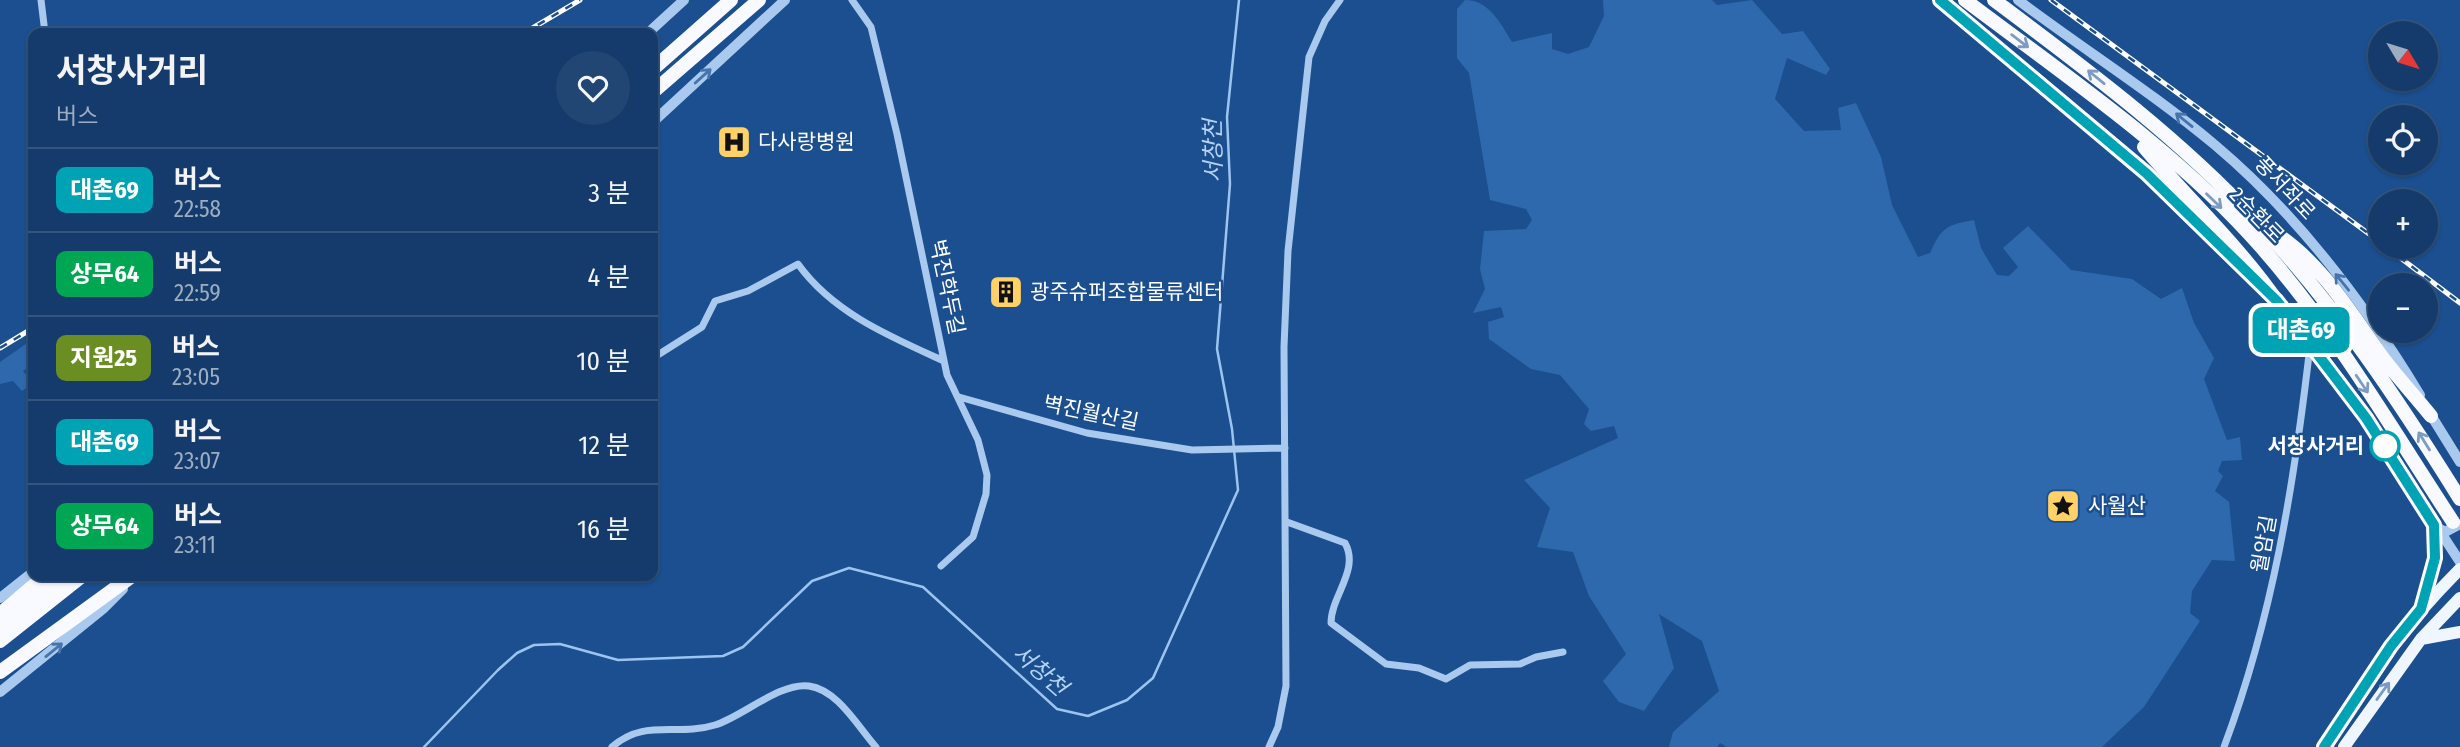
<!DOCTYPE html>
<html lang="ko">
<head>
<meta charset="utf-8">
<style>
  body { margin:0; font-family:"Fira Sans Condensed","Noto Sans KR",sans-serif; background:#214673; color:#f1f3f6; height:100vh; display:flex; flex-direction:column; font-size:26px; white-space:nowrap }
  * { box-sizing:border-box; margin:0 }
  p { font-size:23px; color:#9dadc1 }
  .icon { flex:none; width:38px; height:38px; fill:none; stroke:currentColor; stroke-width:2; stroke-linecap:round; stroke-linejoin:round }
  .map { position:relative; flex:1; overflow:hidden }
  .sheet { position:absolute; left:28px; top:28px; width:630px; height:553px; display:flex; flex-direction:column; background:#143b6b; border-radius:14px; box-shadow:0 2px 5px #0004,0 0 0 2px #33557e }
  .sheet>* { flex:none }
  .badge { padding:0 14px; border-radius:10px; font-size:24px; line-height:46px }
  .needle { width:46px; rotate:128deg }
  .fabs { position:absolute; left:2368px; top:21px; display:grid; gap:14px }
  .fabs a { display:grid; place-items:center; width:70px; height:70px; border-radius:50%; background:#143b6b; box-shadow:0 2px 5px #0004,0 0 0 2px #33557e; font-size:35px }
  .map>.badge { position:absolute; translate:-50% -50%; box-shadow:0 0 0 4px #fff }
  .round { display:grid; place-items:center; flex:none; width:74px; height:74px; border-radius:37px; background:#214673 }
  .headline { display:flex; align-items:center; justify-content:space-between; height:119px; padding:0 28px }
  h1 { font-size:33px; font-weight:700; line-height:52px }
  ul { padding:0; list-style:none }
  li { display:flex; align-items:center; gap:21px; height:84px; padding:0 28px; border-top:2px solid #33557e }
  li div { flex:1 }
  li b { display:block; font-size:26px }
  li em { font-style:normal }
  li .badge { min-width:77px; font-weight:700; text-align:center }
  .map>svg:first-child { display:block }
</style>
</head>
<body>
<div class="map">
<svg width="2460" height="747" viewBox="0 0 2460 747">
  <rect width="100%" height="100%" fill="#1b4f8f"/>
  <path fill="#2e69ad" d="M 1465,0 C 1489,0 1501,24 1512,42 L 1552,33 L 1552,49 L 1568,54 L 1589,47 L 1604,16 L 1603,0 L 1712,0 L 1717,5 L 1752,0 L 1782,34 L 1803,31 L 1830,69 L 1826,75 L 1787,58 L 1775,99 L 1804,131 L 1841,130 L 1838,108 L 1856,103 L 1881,157 L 1892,205 L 1918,257 L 1930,253 C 1942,227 1946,225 1974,220 L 1981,248 L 1997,275 L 2009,276 L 2018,267 L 2003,248 L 2028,226 L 2071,270 L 2132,279 L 2161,299 L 2182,288 L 2194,323 L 2214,358 L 2204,379 L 2227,440 L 2240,437 L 2242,460 L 2222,461 L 2218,471 L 2223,476 L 2215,491 L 2229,502 L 2235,561 L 2212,560 L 2192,591 L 2190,613 L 2200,621 L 2144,707 L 2102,747 L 1727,747 L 1720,743 L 1717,747 L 1669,747 L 1673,732 L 1719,691 L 1702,641 L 1659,614 L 1674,668 L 1644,711 L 1619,702 L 1603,681 L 1626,654 L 1589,596 L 1573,552 L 1537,547 L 1550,508 L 1524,480 L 1618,438 L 1614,426 L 1591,431 L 1584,424 L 1589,409 L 1560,375 L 1531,369 L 1489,339 L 1488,322 L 1504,317 L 1501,307 L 1473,313 L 1485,289 L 1480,269 L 1484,231 L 1526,229 L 1532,220 L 1526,209 L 1490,200 L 1469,73 L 1457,58 L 1457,9 Z
    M 33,339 L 33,364 L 23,371 L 33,383 L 22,391 L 13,381 L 0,384 L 0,362 Z"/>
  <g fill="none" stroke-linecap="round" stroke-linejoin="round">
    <path stroke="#9cc4f0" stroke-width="2.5" d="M 424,747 L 498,670 L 517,653 L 534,645 L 560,644 L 618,660 L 723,656 L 743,647 L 812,581 L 849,568 L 923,587 L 1057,709 L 1088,716 L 1127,700 L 1153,678 L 1238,490 L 1232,429 L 1217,349 L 1230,184 L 1227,117 L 1239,0"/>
    <path stroke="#a9c9ee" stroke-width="7" d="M 41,0 L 45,33
      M 852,0 L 871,27 L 897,134 L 947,375 L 978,440 L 987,475 L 986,494 L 973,537 L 941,566
      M 653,358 L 702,327 L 715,301 L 748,291 L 798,264 C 833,313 891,337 944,361
      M 959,397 L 1087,433 L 1192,450 L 1285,448
      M 1287,522 L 1345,543 C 1360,570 1331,596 1331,623 L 1386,664 L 1419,668 L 1446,679 L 1470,665 L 1520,664 L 1536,657 L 1563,652
      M 612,747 C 645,718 676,737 715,725 C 742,717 780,682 809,686 C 838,690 858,727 876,747
      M 1269,747 L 1278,727 L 1286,686 L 1284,347 L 1288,251 L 1309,57 L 1325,21 L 1340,0
      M 2224,747 C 2273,616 2294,485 2310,346"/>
    <path stroke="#a9c9ee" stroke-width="10" d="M 1940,0 L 2146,173 L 2250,274
      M 2018,0 C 2083,49 2153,93 2215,145 C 2297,214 2365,304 2420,395
      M 648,33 L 684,0
      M 653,122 L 785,0
      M 2273,297 L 2366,418 L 2460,562
      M 2429,412 L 2460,462
      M 2437,527 L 2445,532 L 2460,524
      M 0,598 L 33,572
      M 0,692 L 104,608 L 123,589"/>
    <path stroke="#f0f6ff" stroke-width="12" d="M 2421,607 L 2435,558 L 2434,525
      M 2421,639 L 2460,632
      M 2324,747 C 2362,682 2407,622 2460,569
      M 2344,747 L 2421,639 L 2460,598"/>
    <path stroke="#f8faff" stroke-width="14" d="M 1965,0 C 2067,77 2177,151 2262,248 C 2335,331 2392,429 2453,522
      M 1994,0 C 2086,69 2178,137 2257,222 C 2336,306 2399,401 2460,499
      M 653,69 L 731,0
      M 653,92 L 759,0
      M 2144,147 C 2188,199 2238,245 2277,301
      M 2270,230 C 2319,259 2350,312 2383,358 C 2398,378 2415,396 2431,416
      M 0,614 L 45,576
      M 0,627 L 63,576
      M 0,641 L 82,576
      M 0,672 L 132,576"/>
    <g stroke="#fff" stroke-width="5">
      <path id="rail" d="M 2051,0 L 2380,242
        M 524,33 L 580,0
        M 2386,247 L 2460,303
        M 0,348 L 33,328"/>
    </g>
    <use href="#rail" stroke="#1b4f8f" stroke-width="2.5" stroke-dasharray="8" stroke-linecap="butt"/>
  </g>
  <defs><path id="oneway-shaft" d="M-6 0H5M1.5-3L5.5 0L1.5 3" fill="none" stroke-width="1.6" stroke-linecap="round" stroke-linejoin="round" transform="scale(1.75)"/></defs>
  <g stroke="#7e9cc1">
    <use href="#oneway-shaft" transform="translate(2020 41) rotate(37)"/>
    <use href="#oneway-shaft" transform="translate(2096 77) rotate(-141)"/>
    <use href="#oneway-shaft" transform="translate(2214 201) rotate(44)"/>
    <use href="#oneway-shaft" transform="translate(2362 384) rotate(56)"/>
    <use href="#oneway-shaft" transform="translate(2424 441) rotate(-122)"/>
  </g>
  <g stroke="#4674ac">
    <use href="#oneway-shaft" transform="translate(703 76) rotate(-42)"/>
    <use href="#oneway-shaft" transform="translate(2184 120) rotate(-141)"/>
    <use href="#oneway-shaft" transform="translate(2342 282) rotate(-129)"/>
    <use href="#oneway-shaft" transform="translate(54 650) rotate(-39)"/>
  </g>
  <use stroke="#7b9ac1" href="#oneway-shaft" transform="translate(2383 691) rotate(-54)"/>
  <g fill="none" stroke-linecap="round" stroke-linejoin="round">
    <g stroke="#fff" stroke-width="16">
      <path id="line" d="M 1940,0 L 2146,173 L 2277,301 L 2366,418 L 2434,525 L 2435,558 L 2421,609 L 2391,646 L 2324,747"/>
    </g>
    <use href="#line" stroke="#00a3b4" stroke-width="10"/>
  </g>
  <defs>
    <g id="hospital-square" transform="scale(1.75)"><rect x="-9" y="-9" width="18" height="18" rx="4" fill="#ffd166" stroke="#1b4f8f"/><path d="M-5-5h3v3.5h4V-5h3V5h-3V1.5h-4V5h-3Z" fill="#111"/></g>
    <g id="building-square" transform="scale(1.75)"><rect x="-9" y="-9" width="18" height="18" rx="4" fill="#ffd166" stroke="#1b4f8f"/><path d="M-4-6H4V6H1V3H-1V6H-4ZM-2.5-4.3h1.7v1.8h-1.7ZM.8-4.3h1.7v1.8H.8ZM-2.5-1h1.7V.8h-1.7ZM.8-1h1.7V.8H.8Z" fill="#111"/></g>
    <g id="sight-square" transform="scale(1.75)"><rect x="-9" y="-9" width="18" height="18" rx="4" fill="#ffd166" stroke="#1b4f8f"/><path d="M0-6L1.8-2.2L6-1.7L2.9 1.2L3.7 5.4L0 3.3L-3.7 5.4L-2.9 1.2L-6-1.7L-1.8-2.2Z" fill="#111"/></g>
  </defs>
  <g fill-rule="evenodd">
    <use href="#hospital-square" x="734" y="142"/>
    <use href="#building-square" x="1006" y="292"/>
    <use href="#sight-square" x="2063" y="506"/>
  </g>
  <circle fill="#fff" stroke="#00a3b4" stroke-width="3.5" cx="2385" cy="446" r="14"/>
  <g text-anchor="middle" stroke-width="5" stroke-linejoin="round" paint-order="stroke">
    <g font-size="21" fill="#fff" stroke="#1b4f8f" text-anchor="start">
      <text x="758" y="149">다사랑병원</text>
      <text x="1030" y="299">광주슈퍼조합물류센터</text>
      <text x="2088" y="513">사월산</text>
    </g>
    <g font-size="21" fill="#fff" stroke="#1b4f8f">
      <text transform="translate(2285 188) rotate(47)" y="7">풍서좌로</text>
      <text transform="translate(2257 215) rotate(46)" y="7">2순환로</text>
      <text transform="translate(947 287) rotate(78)" y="7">벽진학두길</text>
      <text transform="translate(1091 413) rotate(12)" y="7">벽진월산길</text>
      <text transform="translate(2264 544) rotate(-80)" y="7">월암길</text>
    </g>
    <g font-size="21" font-weight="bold" fill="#fff" stroke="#1b4f8f" text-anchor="end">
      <text x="2364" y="453">서창사거리</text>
    </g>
    <g font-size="23" font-style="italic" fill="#b5d3f5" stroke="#1b4f8f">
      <text transform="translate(1213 151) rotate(-91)" y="8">서창천</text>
      <text transform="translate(1040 670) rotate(41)" y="8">서창천</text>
    </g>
  </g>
</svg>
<div class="fabs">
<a><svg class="needle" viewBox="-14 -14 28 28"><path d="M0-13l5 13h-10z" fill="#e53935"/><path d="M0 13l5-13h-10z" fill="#9dadc1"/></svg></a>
<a><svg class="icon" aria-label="locate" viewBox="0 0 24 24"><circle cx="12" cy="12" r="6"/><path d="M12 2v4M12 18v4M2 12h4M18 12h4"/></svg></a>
<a>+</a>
<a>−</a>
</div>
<b class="badge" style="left:2301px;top:330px;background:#00a3b4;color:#fff">대촌69</b>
<section class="sheet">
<div class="headline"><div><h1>서창사거리</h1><p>버스</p></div><a class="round"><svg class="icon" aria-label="heart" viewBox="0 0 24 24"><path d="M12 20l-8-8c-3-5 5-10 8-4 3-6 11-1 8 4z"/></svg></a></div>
<ul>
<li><span class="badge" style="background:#00a3b4;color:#fff">대촌69</span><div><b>버스</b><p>22:58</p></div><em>3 분</em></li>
<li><span class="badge" style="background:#00a651;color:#fff">상무64</span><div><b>버스</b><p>22:59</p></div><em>4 분</em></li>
<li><span class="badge" style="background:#6b8e23;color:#fff">지원25</span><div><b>버스</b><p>23:05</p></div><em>10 분</em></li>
<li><span class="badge" style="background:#00a3b4;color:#fff">대촌69</span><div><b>버스</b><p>23:07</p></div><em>12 분</em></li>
<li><span class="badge" style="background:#00a651;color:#fff">상무64</span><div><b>버스</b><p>23:11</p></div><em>16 분</em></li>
</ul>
</section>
</div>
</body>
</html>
